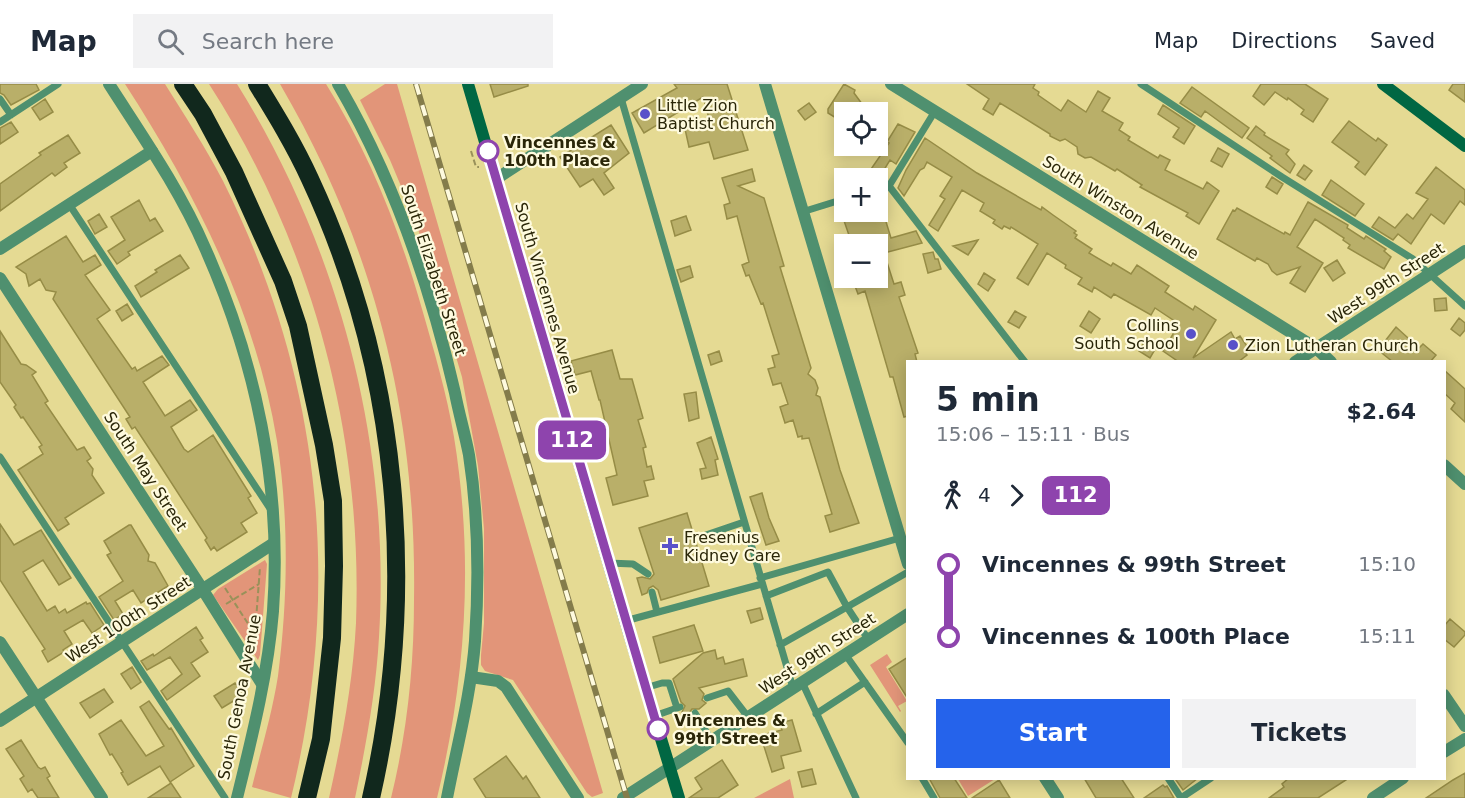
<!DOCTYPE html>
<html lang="en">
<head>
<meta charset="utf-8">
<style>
  body { margin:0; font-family:"DejaVu Sans",sans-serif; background:#f2f2f3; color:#1f2937; height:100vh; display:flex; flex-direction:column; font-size:22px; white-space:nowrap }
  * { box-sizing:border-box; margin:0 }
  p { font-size:20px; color:#747a83 }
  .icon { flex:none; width:33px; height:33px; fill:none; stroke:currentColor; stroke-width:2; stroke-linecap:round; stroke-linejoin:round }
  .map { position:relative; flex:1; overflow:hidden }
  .sheet { position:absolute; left:906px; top:276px; width:540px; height:420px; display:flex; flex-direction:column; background:#fff; border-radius:0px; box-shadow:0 3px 15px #0003 }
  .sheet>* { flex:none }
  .badge { padding:0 12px; border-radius:9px; font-size:21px; line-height:39px }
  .fabs { position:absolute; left:834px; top:18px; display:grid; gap:12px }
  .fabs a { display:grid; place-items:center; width:54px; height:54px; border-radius:0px; background:#fff; box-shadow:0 3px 15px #0003; font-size:30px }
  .map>.badge { position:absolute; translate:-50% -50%; box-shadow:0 0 0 3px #fff }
  .legs { display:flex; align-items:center; gap:9px; height:66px; padding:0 30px; font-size:20px }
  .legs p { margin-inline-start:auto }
  .headline { display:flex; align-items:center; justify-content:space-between; height:102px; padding:0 30px }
  h1 { font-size:33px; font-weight:700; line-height:45px }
  .primary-button { display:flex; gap:12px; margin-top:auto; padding:12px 30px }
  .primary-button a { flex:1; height:69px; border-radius:0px; background:#2563eb; color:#fff; font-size:24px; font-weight:700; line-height:69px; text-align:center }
  .primary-button a+a { background:#f2f2f3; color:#1f2937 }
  ul { padding:0 30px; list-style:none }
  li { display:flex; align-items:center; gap:21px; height:72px; font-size:22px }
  li i { display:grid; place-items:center; width:9px; height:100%; margin:0 8px; background:currentColor }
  li i::after { content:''; width:15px; height:15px; margin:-8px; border:4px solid; border-radius:50%; background:#fff }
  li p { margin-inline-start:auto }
  li:first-child i { background:linear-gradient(#0000 50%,currentColor 0) }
  li:last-child i { background:linear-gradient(currentColor 50%,#0000 0) }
  header { display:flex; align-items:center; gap:36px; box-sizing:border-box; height:84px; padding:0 30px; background:#fff; border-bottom:2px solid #e0e1e3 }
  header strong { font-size:28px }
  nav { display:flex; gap:33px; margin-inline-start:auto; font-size:21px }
  .search { width:420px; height:54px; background:#f2f2f3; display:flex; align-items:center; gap:15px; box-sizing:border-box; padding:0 21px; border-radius:0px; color:#747a83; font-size:22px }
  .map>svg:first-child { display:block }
</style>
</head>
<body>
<header>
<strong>Map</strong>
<div class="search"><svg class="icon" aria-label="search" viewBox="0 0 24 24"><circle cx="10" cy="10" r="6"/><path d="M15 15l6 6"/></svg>Search here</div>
<nav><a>Map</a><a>Directions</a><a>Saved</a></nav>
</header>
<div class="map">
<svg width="1465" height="714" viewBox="0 0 1465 714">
  <rect width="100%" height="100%" fill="#e5da93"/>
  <path fill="#e29579" d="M 125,0 L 165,0 C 185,32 206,64 223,97 C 321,293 343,501 291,714 L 252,703 C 261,666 272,630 278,592 C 288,515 289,434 277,357 C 256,228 195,108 125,0 Z
    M 209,0 L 237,0 C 339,163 391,361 379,553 C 376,607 366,661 355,714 L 329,714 C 342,656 353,598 356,539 C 363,349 312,160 209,0 Z
    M 280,0 L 326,0 C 370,70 399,145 422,225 C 434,267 447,310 454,353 C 474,476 466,594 437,714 L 391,714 C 407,649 414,583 414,516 C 417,330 374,161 280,0 Z
    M 385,0 L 397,0 L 603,709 L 592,713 L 587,709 L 513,596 L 485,587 L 481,581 L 481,571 L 484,539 L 484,445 L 478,382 L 462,293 L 416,138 L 390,76 L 360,16 Z
    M 265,476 L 267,480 L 260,571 L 258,576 L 213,511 L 218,505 Z
    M 887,570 L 892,578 L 886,583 L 907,617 L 898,622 L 901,627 L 900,628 L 870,581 Z
    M 790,695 L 794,714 L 754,714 Z
    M 958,695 L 995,695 L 968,712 Z"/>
  <path fill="#b9af69" stroke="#968c46" stroke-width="1.5" d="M 0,0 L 36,0 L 39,6 L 11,21 L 4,11 L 0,9 Z
    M 490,0 L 528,0 L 528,2 L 494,13 Z
    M 674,0 L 727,0 L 748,66 L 714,75 L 709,58 L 689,63 L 685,45 L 710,38 L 703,13 L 644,49 L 632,29 L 677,4 Z
    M 844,0 L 855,6 L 854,9 L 868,28 L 844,28 L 844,39 L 828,29 L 828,25 Z
    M 967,0 L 1035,0 L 1033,4 L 1039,8 L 1038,11 L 1061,27 L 1068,16 L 1086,28 L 1098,7 L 1110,14 L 1102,27 L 1123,39 L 1119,46 L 1130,53 L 1128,56 L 1158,74 L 1160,71 L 1170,76 L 1165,86 L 1203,105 L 1207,98 L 1219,107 L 1199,140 L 1186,132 L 1188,129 L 1140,103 L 1142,101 L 1117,85 L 1115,87 L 1091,73 L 1085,74 L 1078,70 L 1077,63 L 1065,55 L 1060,57 L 1050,52 L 1050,50 L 1000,19 L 993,31 L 983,25 L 989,15 Z
    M 1261,0 L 1305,0 L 1328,15 L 1313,38 L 1301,30 L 1304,26 L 1288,14 L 1287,16 L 1275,8 L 1264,21 L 1253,12 Z
    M 1453,0 L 1465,0 L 1465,18 L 1449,6 Z
    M 1192,3 L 1249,44 L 1242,54 L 1205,27 L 1201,33 L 1180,19 Z
    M 45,15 L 53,28 L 40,36 L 32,24 Z
    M 809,19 L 816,28 L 805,36 L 798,27 Z
    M 1163,21 L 1195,42 L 1184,60 L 1173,53 L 1179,44 L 1158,30 Z
    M 1349,37 L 1376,57 L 1378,54 L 1387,61 L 1365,91 L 1355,83 L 1359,78 L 1332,58 Z
    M 11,38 L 18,48 L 0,60 L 0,44 Z
    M 898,40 L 915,48 L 896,80 L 890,76 L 879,94 L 869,88 L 889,59 L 887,58 Z
    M 611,41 L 629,69 L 604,89 L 614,104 L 604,111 L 593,95 L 580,103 L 560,73 Z
    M 1256,42 L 1265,49 L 1264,51 L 1289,66 L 1286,70 L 1295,80 L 1290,89 L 1270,74 L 1272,72 L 1247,54 Z
    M 68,51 L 80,69 L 64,79 L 67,83 L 55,92 L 52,89 L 0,127 L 0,100 L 41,71 L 39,69 Z
    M 925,54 L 977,89 L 1041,126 L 1042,123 L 1053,131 L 1076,147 L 1074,149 L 1077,151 L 1075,154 L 1092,165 L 1089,169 L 1111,182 L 1113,179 L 1131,190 L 1137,181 L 1169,202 L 1165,208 L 1193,226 L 1195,222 L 1216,236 L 1193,274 L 1231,248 L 1235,255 L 1240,252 L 1249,265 L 1245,268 L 1247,271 L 1238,278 L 1179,278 L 1163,267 L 1179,240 L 1155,224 L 1151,231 L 1114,210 L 1111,214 L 1094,203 L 1092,208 L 1078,200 L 1082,194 L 1065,184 L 1066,181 L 1047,169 L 1028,201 L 1017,194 L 1038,160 L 1011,143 L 1010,145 L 1004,142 L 1002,145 L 993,139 L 995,136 L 980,127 L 984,119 L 962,106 L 938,147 L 929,141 L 945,115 L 940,112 L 952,93 L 927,78 L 924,84 L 920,86 L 904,112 L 898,104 L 906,86 Z
    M 1218,64 L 1229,70 L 1222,83 L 1211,77 Z
    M 1304,81 L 1312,87 L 1305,96 L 1297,91 Z
    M 1436,83 L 1465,106 L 1465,121 L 1460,117 L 1444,140 L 1431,130 L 1411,160 L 1398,150 L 1393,156 L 1372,143 L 1379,133 L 1395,144 L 1407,130 L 1413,135 L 1428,115 L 1416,109 Z
    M 752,85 L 755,97 L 738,102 L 764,114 L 784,182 L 780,183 L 811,284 L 808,290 L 815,296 L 818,304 L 816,311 L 820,313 L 840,386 L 859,439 L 830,448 L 825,432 L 832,430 L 809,354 L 802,355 L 802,352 L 798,353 L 793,336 L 785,339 L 780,323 L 788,320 L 781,299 L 773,301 L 768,285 L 775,283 L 772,272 L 779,270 L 763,219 L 761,220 L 749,191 L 746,192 L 742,181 L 749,178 L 737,132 L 727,135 L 724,121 L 730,119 L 722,94 Z
    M 1272,93 L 1283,100 L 1277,110 L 1266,103 Z
    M 1331,96 L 1364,120 L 1355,132 L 1322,111 Z
    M 139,116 L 150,137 L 155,134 L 163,147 L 128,168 L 130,171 L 117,180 L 108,167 L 125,156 L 111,133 Z
    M 1308,118 L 1348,141 L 1347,144 L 1364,155 L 1366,152 L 1386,165 L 1384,167 L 1391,173 L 1384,185 L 1348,164 L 1350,161 L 1343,156 L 1344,154 L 1315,135 L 1297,163 L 1323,179 L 1305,208 L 1290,199 L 1300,183 L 1277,191 L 1272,187 L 1268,180 L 1257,174 L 1255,177 L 1217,155 L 1233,126 L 1235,127 L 1237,124 L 1284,150 L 1285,148 L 1290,151 Z
    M 841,128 L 883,128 L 891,154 L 916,147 L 922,159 L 884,169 L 894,200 L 901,198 L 905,211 L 899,213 L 918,269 L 915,270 L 917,278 L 908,278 L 908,332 L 904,333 L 893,293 L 890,293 L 865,207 L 858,210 L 852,194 L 878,194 L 878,160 L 856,160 L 855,157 L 851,157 Z
    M 99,130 L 107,143 L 95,150 L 88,137 Z
    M 686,132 L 691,146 L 675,152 L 671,137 Z
    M 66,152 L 83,178 L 95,171 L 101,181 L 85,191 L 110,226 L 97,235 L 132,285 L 135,283 L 137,287 L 162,272 L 169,281 L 143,298 L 165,332 L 190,316 L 197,326 L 171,343 L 184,365 L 188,368 L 213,351 L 251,412 L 248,414 L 257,429 L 241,439 L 247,448 L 217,467 L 214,463 L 211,466 L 205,456 L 207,454 L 158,378 L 135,343 L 132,345 L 126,335 L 130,333 L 53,215 L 56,208 L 46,206 L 40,195 L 29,202 L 26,190 L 16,183 Z
    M 978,156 L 968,171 L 953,162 Z
    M 933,168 L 935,175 L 938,175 L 941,185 L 928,189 L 923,170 Z
    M 180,171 L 189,184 L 141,213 L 135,202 L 157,188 L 155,186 Z
    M 1337,176 L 1345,189 L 1333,197 L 1324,184 Z
    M 690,182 L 693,193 L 681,198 L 677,186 Z
    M 984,189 L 995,196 L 988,207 L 978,200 Z
    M 1446,214 L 1447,226 L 1435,227 L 1434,215 Z
    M 127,220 L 133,230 L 122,237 L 116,227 Z
    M 1015,227 L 1026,233 L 1019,244 L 1008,238 Z
    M 1089,227 L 1100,235 L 1091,249 L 1080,242 Z
    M 1459,234 L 1465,239 L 1465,246 L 1460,252 L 1451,245 Z
    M 1396,243 L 1419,264 L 1423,260 L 1436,271 L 1430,278 L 1393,278 L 1378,266 Z
    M 0,247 L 21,280 L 26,281 L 36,288 L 32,291 L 48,317 L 45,319 L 77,366 L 84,363 L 91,374 L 87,377 L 93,385 L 92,391 L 104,409 L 65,434 L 69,440 L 58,447 L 18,386 L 43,370 L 39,363 L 42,361 L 23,333 L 21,334 L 14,323 L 16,321 L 0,298 Z
    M 1146,255 L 1157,262 L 1150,274 L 1139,267 Z
    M 612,266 L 620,295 L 632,295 L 643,334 L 638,336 L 646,363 L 643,364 L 647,383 L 651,382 L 654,395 L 644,397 L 648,412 L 613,421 L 606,394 L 617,391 L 600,316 L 599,316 L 591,287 L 575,291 L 571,277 Z
    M 719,267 L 722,277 L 711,281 L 708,271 Z
    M 1444,286 L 1465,305 L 1465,338 L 1451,325 L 1455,319 L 1444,309 Z
    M 696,308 L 699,334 L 689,337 L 684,310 Z
    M 711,353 L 718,375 L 715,376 L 718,391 L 702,395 L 700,385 L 706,384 L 697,359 Z
    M 762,409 L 769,434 L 779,457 L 766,461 L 750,413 Z
    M 687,429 L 709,502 L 661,516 L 658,506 L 653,502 L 649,504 L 647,509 L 642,511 L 637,494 L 642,493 L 650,495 L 654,490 L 639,444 Z
    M 0,440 L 14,461 L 41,446 L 71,494 L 59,501 L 43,476 L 23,488 L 47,527 L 55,522 L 59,529 L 65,525 L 67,529 L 86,518 L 87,520 L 90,519 L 104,541 L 92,549 L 83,536 L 64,547 L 72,560 L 63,566 L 64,568 L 48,578 L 42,567 L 45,565 L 0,496 Z
    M 129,441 L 131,441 L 149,471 L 148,477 L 155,479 L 168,502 L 141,519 L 133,506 L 115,517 L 123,530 L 114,536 L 99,513 L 123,497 L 107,471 L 111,469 L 104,457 Z
    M 760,524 L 763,535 L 751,539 L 747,527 Z
    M 1450,535 L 1465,548 L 1465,551 L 1454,563 L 1444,555 L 1444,542 Z
    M 694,541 L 703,567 L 660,579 L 653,553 Z
    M 196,543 L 203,554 L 200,556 L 208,568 L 191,579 L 200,592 L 167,616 L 161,607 L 182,590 L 170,573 L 147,586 L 141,577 L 153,570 L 154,572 Z
    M 715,566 L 717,575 L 723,573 L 725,580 L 743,575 L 747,592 L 699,604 L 704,610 L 702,616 L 706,619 L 699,625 L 692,625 L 689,629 L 691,633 L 685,637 L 682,628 L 685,622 L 681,618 L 673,595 L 703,569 Z
    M 908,573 L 908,615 L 889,585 Z
    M 132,583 L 141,598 L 131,605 L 121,590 Z
    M 235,599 L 242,608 L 238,611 L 240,613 L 222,624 L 214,612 Z
    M 104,605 L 113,618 L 90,634 L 80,619 Z
    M 149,617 L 169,645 L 171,644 L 194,682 L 170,698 L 160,682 L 128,701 L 121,689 L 123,688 L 112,670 L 110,671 L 99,650 L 121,636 L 146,672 L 164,662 L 140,623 Z
    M 792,636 L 801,667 L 781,672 L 784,684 L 772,688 L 762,656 L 767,655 L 766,650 L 782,646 L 780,639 Z
    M 21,656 L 38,683 L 41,685 L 45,683 L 50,692 L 47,694 L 59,714 L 38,714 L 32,705 L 28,708 L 20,695 L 24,692 L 6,665 Z
    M 506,672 L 523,695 L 526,692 L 540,714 L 486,714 L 474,695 Z
    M 722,676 L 738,701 L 718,714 L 689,714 L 702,705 L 695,694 Z
    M 812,685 L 816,700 L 802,703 L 798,688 Z
    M 1465,689 L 1465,714 L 1426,714 L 1453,696 Z
    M 929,694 L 954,694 L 967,714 L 940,714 Z
    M 1084,694 L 1121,694 L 1134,714 L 1096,714 Z
    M 1178,694 L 1198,694 L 1183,706 L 1176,696 Z
    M 1289,694 L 1349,694 L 1318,714 L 1269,714 L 1284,703 L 1282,700 Z
    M 999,696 L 1010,714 L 972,714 Z
    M 171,699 L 181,714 L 148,714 Z
    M 1163,701 L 1165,703 L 1167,702 L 1174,714 L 1144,714 Z"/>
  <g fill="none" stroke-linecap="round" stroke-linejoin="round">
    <path stroke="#99915a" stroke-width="2" stroke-dasharray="6 3" stroke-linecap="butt" d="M 471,67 L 476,83 L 479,83
      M 225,504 L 256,552
      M 226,520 L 259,500
      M 254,563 L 260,483"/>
    <path stroke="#4f906f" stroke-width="7" d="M 1141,0 L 1282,93 L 1413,175 L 1465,222
      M 621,14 L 793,604
      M 0,15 L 11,31
      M 0,38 L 58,0
      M 889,102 L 1025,278
      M 878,106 L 889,102 L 935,27
      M 69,120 L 271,426
      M 802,128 L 844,115
      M 0,373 L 225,714
      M 703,452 L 744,438
      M 608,479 L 633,480 L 648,490
      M 760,494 L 900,454
      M 652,508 L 657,528
      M 766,512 L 828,488 L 847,523 L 780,561
      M 625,537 L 762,500
      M 868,555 L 847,523 L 908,488
      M 845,570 L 908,659
      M 802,598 L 856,714
      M 645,604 L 662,599 L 669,599 L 677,624
      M 707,614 L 728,607 L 748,633
      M 695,629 L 712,657
      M 816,630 L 865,598
      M 654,632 L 680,623
      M 922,694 L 934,714
      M 1168,694 L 1181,714
      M 1181,714 L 1211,694"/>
    <path stroke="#4f906f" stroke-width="12" d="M 765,0 L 908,480
      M 891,0 L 1316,264 L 1331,278
      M 496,95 L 642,0
      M 0,165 L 152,67
      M 0,194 L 203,506 L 262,600
      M 1444,381 L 1465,400
      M 0,558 L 102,714
      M 471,593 L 498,597 L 506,603 L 578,714
      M 1444,611 L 1465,642
      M 0,637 L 274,459
      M 1444,668 L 1465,655
      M 1045,694 L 1058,714
      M 1373,714 L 1403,694"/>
    <path stroke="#4f906f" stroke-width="12" d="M 109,0 C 143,53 180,106 205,164 C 256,278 282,402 273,527 C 268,590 252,653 237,714
      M 338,0 C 394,96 430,201 455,309 C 459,330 465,350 469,371 C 478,430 479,498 475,557 C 471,610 457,662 447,714
      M 1295,278 L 1465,167
      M 623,714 L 908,530"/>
    <path stroke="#016743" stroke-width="12" d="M 468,0 L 628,546 L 679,714
      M 1383,0 L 1465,62"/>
    <path stroke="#11281d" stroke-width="18" d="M 183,0 L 203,30 L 234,88 L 283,197 L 298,242 L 324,361 L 333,417 L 334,482 L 332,554 L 321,655 L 307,714
      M 257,0 C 276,31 295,62 310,95 C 400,288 418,508 371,714"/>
    <g stroke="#847c4b" stroke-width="6">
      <path id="rail" d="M 416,0 L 627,714"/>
    </g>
    <use href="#rail" stroke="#fefade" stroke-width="4" stroke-dasharray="11" stroke-linecap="butt"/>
  </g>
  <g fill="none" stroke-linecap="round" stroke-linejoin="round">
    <g stroke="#fff" stroke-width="14">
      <path id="line-1" d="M 488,67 L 658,645"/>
    </g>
    <use href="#line-1" stroke="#8e44ad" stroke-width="9"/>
  </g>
  <g fill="#5951c9" stroke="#fefade" stroke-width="2">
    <circle cx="645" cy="30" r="6"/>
    <circle cx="1191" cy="250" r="6"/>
    <circle cx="1233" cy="261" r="6"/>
    <path d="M667 453h6v6h6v6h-6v6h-6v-6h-6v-6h6z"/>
  </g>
  <g fill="#fff" stroke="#8e44ad" stroke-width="3">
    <circle cx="488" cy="67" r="10"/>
    <circle cx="658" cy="645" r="10"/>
  </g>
  <g text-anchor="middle" stroke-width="4.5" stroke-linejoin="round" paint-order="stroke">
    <g font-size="16" fill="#2a2608" stroke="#fefade" text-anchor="start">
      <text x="657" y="27">Little Zion<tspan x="657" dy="18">Baptist Church</tspan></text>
      <text x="1179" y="247" text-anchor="end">Collins<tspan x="1179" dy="18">South School</tspan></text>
      <text x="1245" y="267">Zion Lutheran Church</text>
      <text x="684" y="459">Fresenius<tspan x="684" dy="18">Kidney Care</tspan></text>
    </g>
    <g font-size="16" font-weight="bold" fill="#2a2608" stroke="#fefade" text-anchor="start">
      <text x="504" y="64">Vincennes &amp;<tspan x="504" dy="18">100th Place</tspan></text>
      <text x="674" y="642">Vincennes &amp;<tspan x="674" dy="18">99th Street</tspan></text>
    </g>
    <g font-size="16" fill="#2a2608" stroke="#fefade">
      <text transform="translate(1121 123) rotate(32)" y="6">South Winston Avenue</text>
      <text transform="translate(434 186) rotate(72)" y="6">South Elizabeth Street</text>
      <text transform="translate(1386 199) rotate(-33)" y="6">West 99th Street</text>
      <text transform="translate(548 214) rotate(74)" y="6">South Vincennes Avenue</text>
      <text transform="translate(146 387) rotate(57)" y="6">South May Street</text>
      <text transform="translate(128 535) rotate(-33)" y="6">West 100th Street</text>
      <text transform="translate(817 569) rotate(-33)" y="6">West 99th Street</text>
      <text transform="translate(239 613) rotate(-79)" y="6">South Genoa Avenue</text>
    </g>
  </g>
</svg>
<div class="fabs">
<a><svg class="icon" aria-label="locate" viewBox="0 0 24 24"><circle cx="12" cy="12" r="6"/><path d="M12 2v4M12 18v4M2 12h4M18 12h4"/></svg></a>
<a>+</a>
<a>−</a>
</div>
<b class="badge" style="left:572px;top:356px;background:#8e44ad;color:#fff">112</b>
<section class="sheet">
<div class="headline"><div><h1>5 min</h1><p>15:06 – 15:11 · Bus</p></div><b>$2.64</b></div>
<div class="legs"><svg class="icon" aria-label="walk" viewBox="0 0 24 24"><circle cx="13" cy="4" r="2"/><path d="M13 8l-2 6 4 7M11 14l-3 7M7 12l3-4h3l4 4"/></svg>4<svg class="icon" aria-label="forward" viewBox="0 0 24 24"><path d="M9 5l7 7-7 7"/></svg><b class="badge" style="background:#8e44ad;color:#fff">112</b></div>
<ul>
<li><i style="color:#8e44ad"></i><b>Vincennes &amp; 99th Street</b><p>15:10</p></li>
<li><i style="color:#8e44ad"></i><b>Vincennes &amp; 100th Place</b><p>15:11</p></li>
</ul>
<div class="primary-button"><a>Start</a><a>Tickets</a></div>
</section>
</div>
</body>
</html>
